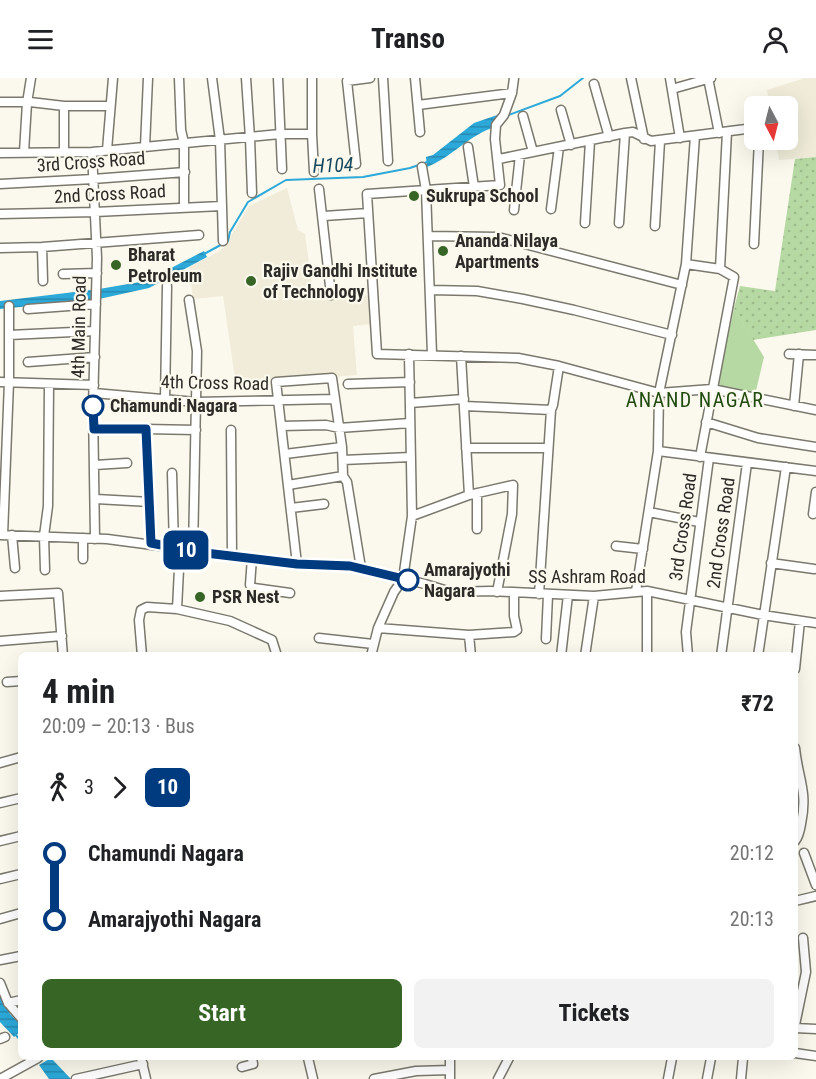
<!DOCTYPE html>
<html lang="en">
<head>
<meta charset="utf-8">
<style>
  body { margin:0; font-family:"Roboto Condensed",sans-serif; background:#f2f2f2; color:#202124; height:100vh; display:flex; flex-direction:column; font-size:22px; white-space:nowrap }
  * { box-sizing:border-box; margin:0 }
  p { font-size:20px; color:#757577 }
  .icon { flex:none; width:33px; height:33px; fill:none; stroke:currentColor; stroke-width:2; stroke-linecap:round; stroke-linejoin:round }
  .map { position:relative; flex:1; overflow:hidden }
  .drawer { position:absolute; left:18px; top:574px; width:780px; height:408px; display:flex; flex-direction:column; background:#fff; border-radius:9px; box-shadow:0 6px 24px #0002 }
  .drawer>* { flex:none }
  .badge { padding:0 12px; border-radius:9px; font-size:21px; line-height:39px }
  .needle { width:39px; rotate:173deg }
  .tools { position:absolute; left:744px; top:18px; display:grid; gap:12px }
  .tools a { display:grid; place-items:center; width:54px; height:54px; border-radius:9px; background:#fff; box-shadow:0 6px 24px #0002; font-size:30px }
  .map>.badge { position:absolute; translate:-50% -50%; box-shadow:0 0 0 3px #fff }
  .legs { display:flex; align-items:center; gap:9px; height:66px; padding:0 24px; font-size:20px }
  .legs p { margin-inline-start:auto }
  .headline { display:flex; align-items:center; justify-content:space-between; height:102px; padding:0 24px }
  h1 { font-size:33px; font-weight:700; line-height:45px }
  .primary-button { display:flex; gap:12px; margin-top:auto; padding:12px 24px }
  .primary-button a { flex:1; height:69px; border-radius:9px; background:#366525; color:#fff; font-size:24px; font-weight:700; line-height:69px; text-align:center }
  .primary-button a+a { background:#f2f2f2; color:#202124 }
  ul { padding:0 24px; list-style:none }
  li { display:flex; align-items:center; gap:21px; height:66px; font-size:22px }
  li i { display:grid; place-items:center; width:9px; height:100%; margin:0 8px; background:currentColor }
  li i::after { content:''; width:15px; height:15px; margin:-8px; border:4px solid; border-radius:50%; background:#fff }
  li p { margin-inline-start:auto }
  li:first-child i { background:linear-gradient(#0000 50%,currentColor 0) }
  li:last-child i { background:linear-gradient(currentColor 50%,#0000 0) }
  header { display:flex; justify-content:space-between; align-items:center; height:78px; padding:0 24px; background:#fff; font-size:27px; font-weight:700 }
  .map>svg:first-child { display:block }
</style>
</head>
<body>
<header><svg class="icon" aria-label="menu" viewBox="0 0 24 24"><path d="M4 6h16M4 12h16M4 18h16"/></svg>Transo<svg class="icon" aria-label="person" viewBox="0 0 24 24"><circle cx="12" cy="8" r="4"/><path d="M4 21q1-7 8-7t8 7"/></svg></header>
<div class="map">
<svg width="816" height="1001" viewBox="0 0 816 1001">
  <defs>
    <pattern id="grass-dots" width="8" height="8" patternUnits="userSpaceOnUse" patternTransform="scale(1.5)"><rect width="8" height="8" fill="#b6d9a3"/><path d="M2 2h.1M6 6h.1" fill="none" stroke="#9dba8c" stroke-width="1.8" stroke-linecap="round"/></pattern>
    <pattern id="water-rules" width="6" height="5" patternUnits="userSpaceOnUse" patternTransform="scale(1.5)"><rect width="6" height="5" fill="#2ca9d9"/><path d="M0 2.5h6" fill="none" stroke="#268ab0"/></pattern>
  </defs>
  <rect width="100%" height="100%" fill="#fbf9ed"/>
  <path fill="#f0ecd9" d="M 805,0 L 816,0 L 816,79 L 779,82 L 775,62 L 788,62 L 788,28 L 770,28 L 767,12 Z
    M 287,110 L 298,152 L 305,156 L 314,222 L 369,217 L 372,246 L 353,248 L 357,297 L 236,307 L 223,218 L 193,221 L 189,189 L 218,174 L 228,166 L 232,156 L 249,128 Z"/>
  <path fill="url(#grass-dots)" d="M 816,79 L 816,252 L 753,262 L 734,230 L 740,208 L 775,213 L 795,81 Z"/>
  <path fill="#b6d9a3" d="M 734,230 L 764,279 L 755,317 L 717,309 Z"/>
  <path fill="url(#water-rules)" d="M 503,35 L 495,49 C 469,57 452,79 427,89 L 426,79 L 433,77 L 474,45 Z
    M 204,173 L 207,179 L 149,210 L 99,221 L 99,211 L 146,203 Z
    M 91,212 L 92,224 L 40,227 L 0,231 L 0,223 Z
    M 0,914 L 10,936 L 21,947 L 21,953 L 14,959 L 0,944 Z
    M 51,980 L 71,1001 L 49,1001 L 39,987 Z"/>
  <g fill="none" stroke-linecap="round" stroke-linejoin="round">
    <path stroke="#2ca9d9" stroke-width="2" d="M 506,38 L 560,18 L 583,0
      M 204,176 L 228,163 L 230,154 L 248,124 L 286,102 L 363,99 L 410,90 L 430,83
      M 15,956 L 21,963"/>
    <g stroke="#7b796e" stroke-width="11">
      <path id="minor" d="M 179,0 L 181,52 L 184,65 L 184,129
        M 212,0 L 220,62 L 223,163
        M 246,0 L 250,60 L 252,115
        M 278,0 L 282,91
        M 312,0 L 312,56 L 314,94
        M 383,0 L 388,83
        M 415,0 L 420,54
        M 631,0 L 644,61
        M 670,0 L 680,60
        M 708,0 L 719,55
        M 594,6 L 609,59
        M 672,11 L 711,0
        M 0,24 L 30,24 L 64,28 L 110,28
        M 418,27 L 512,15
        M 64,28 L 64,74
        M 561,32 L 571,67
        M 523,38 L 533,74
        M 145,69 L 148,0
        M 468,69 L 474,109
        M 107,72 L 113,0
        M 24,74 L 27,25 L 31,0
        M 92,74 L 97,180 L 93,328 L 95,461
        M 0,75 L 92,74 L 280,56 L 312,56
        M 499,81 L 625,55 L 633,54 L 651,63 L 754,50
        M 356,86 L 347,3 L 370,0
        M 422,89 L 426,112 L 367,116 L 377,276 L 518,280 L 559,288 L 659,315 L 712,311 L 816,332
        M 0,106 L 93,101 L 185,94
        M 319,111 L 331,217
        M 551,131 L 559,69
        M 514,132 L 520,77
        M 0,136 L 95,134 L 222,128
        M 324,138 L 368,135
        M 585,145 L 590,63
        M 619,145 L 625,55
        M 655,148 L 660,63
        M 428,158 L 498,159 L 682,207
        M 754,166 L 759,62
        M 42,169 L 43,203
        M 0,170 L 42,169 L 199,157
        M 686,186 L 720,191 L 734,199 L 700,379
        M 720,191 L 727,54
        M 63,196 L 97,195
        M 431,212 L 477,213 L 523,221 L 574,232 L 672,257
        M 189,222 L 197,273 L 193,473
        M 28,231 L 96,226
        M 9,257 L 95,253
        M 432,276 L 426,112 L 500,107 L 495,61 L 496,47 L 504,37 L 512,15 L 514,0
        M 789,276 L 816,277
        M 28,284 L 95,279
        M 0,304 L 94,307
        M 348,306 L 410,304
        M 94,315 L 196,324 L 335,321
        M 165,322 L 167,208
        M 410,325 L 464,321
        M 464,328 L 551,332
        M 794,328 L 799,276
        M 706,344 L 758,360 L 816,369
        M 281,348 L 326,347 L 339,350 L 410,345
        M 94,350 L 196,352
        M 146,351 L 151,465
        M 231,352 L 232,478
        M 466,370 L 548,370
        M 658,373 L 816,393
        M 285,376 L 342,369
        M 343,382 L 411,379
        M 95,387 L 127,385
        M 172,395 L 174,470
        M 288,407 L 343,398
        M 469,417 L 513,407 L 512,436 L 497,514
        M 96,421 L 150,424
        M 291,430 L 324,426
        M 649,434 L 699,444
        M 813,436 L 816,414
        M 412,438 L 469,417 L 461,278
        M 477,451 L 477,415
        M 0,457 L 107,461 L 297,486 L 350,488 L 425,506 L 451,514 L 490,513 L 594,518 L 647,513 L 763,537 L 816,545
        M 3,457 L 9,304 L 9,228
        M 12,457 L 15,490
        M 83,460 L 83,481
        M 616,468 L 643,471
        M 180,471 L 177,531 L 230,543 L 272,562 L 277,578
        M 252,480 L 250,507 L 254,510 L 290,515
        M 771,485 L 814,491
        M 297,486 L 276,304 L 332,300 L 342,369 L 343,398 L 347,404 L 361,490
        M 45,492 L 44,458 L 48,428 L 49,306
        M 636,513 L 658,373 L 659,315 L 686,186 L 695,58
        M 647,513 L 647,578
        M 539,516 L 551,332 L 553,327 L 559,288
        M 0,518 L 58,515 L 63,578
        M 378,550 L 469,557 L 514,554 L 517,552 L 514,538 L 514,515
        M 469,557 L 471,578
        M 319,560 L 373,566
        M 546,561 L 548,517
        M 0,563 L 62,558
        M 142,578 L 139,542 L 141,532 L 147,529 L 177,531
        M 371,578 L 378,550 L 394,514 L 403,501 L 412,438 L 409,276
        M 561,578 L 568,517
        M 585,578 L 594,518
        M 688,578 L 686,554 L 709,380
        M 721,578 L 747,385
        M 758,578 L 786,389
        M 795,591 L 800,543
        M 7,604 L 21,603
        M 795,670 C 798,701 808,713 801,746 C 800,752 799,758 795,763
        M 0,685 L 21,679
        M 0,725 L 21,720
        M 0,763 L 21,758
        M 804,775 L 816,807
        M 0,801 L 21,796
        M 795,823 L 816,818
        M 0,841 L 21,835
        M 0,882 L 21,878
        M 0,905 L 8,925 L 21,940
        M 8,925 L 21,922
        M 795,947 L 806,894 L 803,860
        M 795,950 L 816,951
        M 0,961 L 5,959
        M 795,975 L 816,978
        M 141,980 L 146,1001
        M 308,980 L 313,1001
        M 242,989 L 253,986 L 252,980
        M 0,1001 L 38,980
        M 76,1001 L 143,986
        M 374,1001 L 416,993 L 450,992
        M 450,1001 L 450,980
        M 498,1001 L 509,980
        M 668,1001 L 672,980
        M 707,1001 L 711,980
        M 741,1001 L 743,980"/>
    </g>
    <use href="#minor" stroke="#fff" stroke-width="8"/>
  </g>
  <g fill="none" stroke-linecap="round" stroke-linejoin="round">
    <g stroke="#fff" stroke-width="14">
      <path id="line-1" d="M 93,328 L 94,351 L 146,351 L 151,465 L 197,474 L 297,486 L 350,488 L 408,502"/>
    </g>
    <use href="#line-1" stroke="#003b80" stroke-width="9"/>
  </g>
  <g fill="#366525" stroke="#fbf9ed" stroke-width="2">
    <circle cx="414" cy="118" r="6"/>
    <circle cx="443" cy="173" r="6"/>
    <circle cx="116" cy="187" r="6"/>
    <circle cx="251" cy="203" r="6"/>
    <circle cx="200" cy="519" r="6"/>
  </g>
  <g fill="#fff" stroke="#003b80" stroke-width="3">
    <circle cx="93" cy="328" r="10"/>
    <circle cx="408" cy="502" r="10"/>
  </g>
  <g text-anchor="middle" stroke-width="4.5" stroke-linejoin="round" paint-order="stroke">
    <g font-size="18" fill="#2c2b27" stroke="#fbf9ed">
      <text transform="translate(91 84) rotate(-4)" y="6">3rd Cross Road</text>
      <text transform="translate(110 116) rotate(-3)" y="6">2nd Cross Road</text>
      <text transform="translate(79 249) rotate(-89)" y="6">4th Main Road</text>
      <text transform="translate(215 305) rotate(1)" y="6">4th Cross Road</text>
      <text transform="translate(683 449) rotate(-82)" y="6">3rd Cross Road</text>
      <text transform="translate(721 455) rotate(-82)" y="6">2nd Cross Road</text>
      <text x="587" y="505">SS Ashram Road</text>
    </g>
    <g font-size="18" font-weight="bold" fill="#2c2b27" stroke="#fbf9ed" text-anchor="start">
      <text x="426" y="124">Sukrupa School</text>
      <text x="455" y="169">Ananda Nilaya<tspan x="455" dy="21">Apartments</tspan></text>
      <text x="128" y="183">Bharat<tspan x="128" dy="21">Petroleum</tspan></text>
      <text x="263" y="199">Rajiv Gandhi Institute<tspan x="263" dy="21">of Technology</tspan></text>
      <text x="212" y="525">PSR Nest</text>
    </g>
    <g font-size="18" font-weight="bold" fill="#2c2b27" stroke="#fbf9ed" text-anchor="start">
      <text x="110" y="334">Chamundi Nagara</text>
      <text x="424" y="498">Amarajyothi<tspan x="424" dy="21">Nagara</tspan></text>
    </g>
    <g font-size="20" font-style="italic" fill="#18495e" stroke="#fbf9ed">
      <text transform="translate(333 87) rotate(-2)" y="7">H104</text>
    </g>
    <g font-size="20" letter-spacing="1.5" fill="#204a0e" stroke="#fbf9ed">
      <text x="695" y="329">ANAND NAGAR</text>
    </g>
  </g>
</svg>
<div class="tools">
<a><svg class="needle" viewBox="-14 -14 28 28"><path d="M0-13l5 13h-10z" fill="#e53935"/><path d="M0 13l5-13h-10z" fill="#757577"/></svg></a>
</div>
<b class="badge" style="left:186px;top:472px;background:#003b80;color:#fff">10</b>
<section class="drawer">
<div class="headline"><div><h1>4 min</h1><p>20:09 – 20:13 · Bus</p></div><b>₹72</b></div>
<div class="legs"><svg class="icon" aria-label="walk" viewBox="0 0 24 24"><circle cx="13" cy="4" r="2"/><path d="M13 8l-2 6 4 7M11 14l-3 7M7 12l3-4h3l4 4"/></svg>3<svg class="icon" aria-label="forward" viewBox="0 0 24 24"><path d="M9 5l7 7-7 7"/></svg><b class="badge" style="background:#003b80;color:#fff">10</b></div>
<ul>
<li><i style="color:#003b80"></i><b>Chamundi Nagara</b><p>20:12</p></li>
<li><i style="color:#003b80"></i><b>Amarajyothi Nagara</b><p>20:13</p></li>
</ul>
<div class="primary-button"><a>Start</a><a>Tickets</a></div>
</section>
</div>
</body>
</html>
